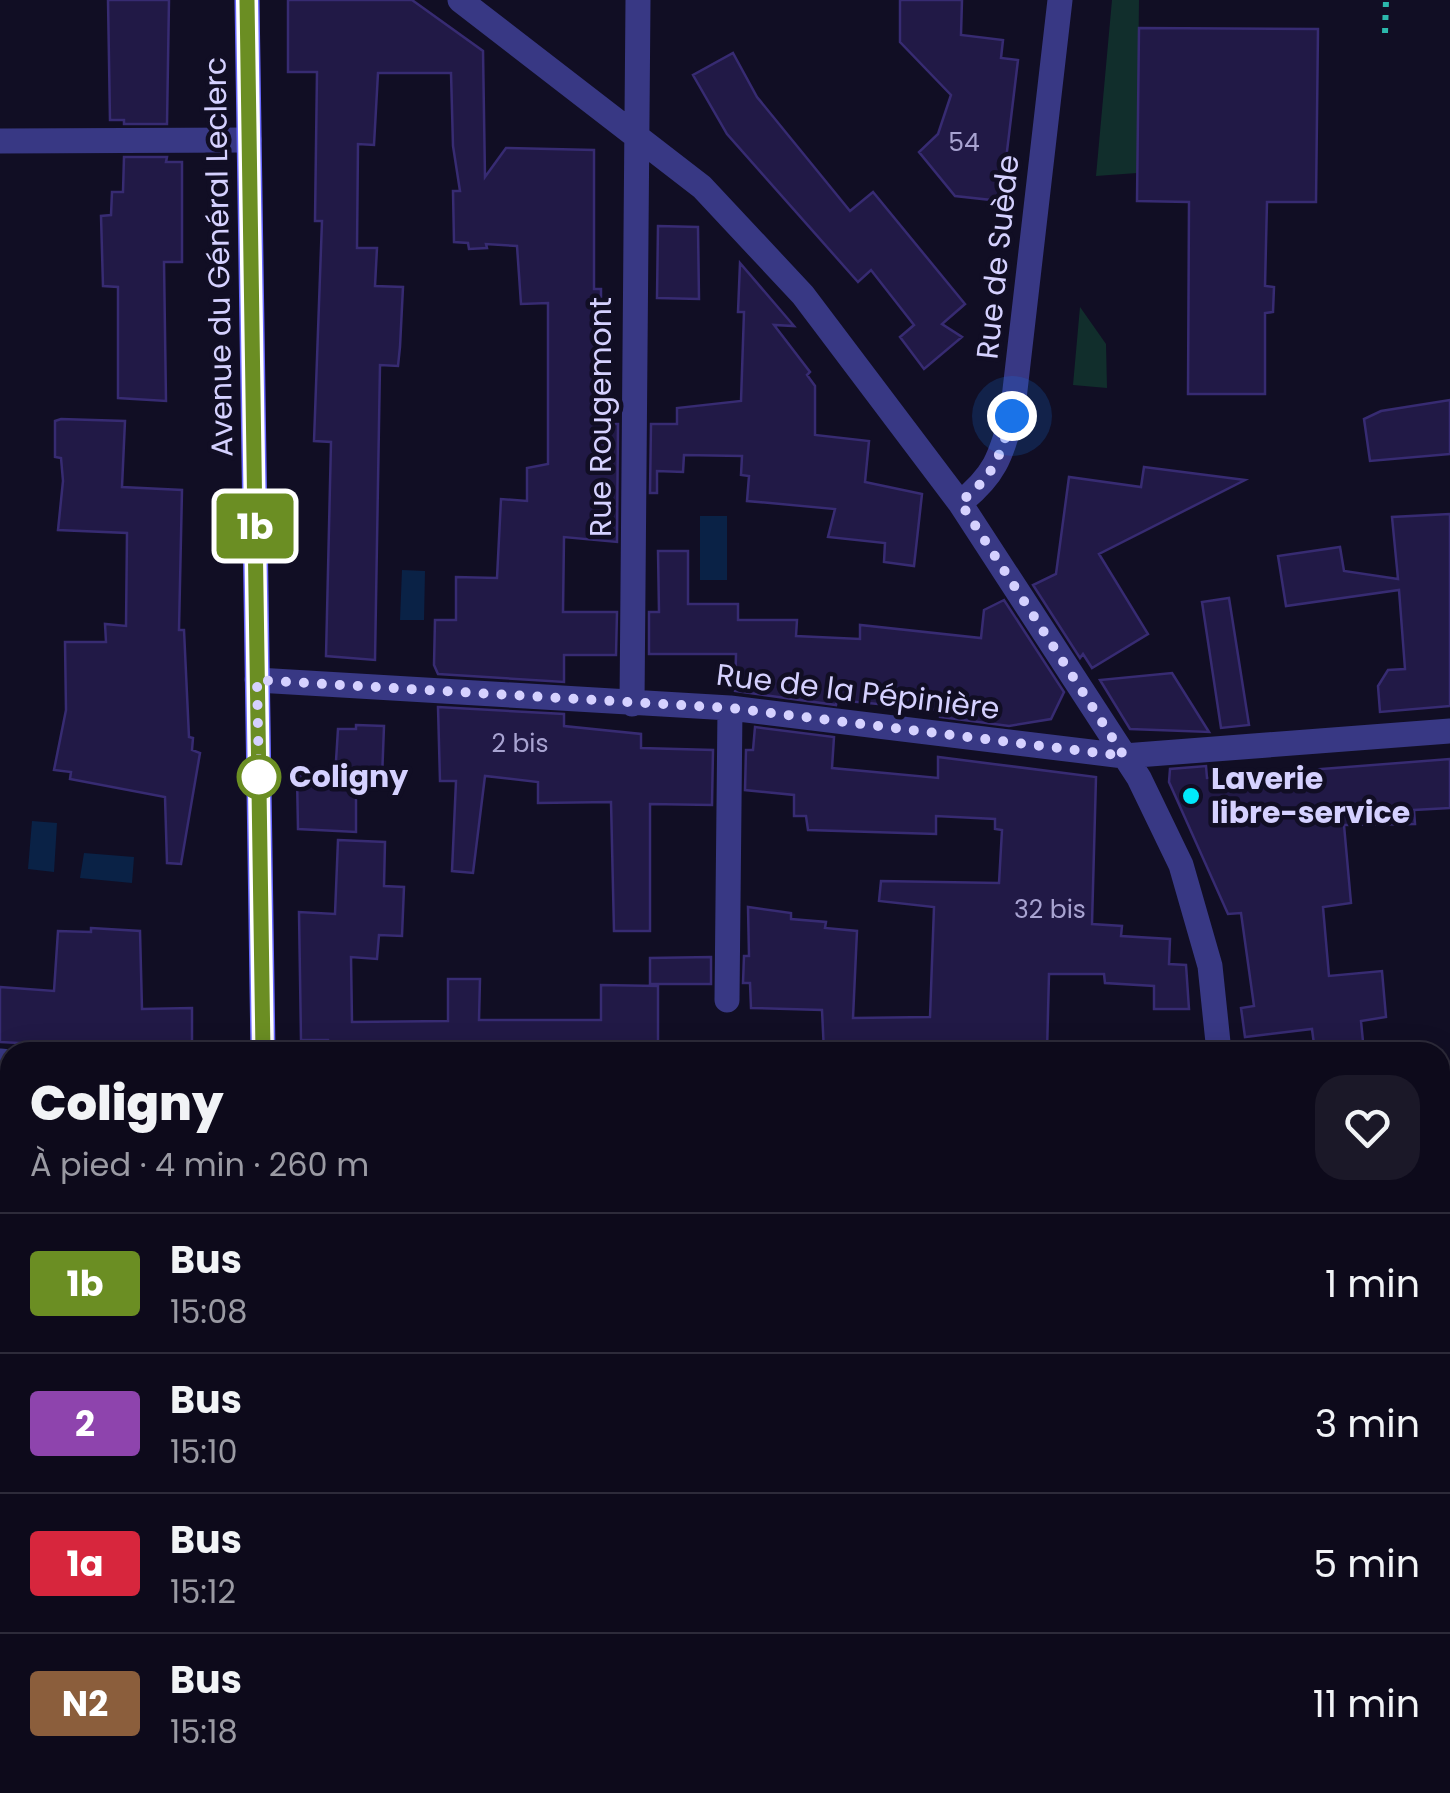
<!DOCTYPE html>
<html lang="fr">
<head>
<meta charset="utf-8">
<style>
  body { margin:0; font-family:Poppins,sans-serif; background:#1b1828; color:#f1f3f6; height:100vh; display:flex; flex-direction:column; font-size:38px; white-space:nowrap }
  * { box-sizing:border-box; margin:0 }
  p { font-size:32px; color:#9a9aa3 }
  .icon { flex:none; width:55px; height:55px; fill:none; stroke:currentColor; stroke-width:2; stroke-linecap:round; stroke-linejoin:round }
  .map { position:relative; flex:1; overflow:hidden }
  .sheet { position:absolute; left:0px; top:1042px; width:1450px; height:752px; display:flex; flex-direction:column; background:#0d0a1b; border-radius:30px 30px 0 0; box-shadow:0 5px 25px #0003,0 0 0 2px #2d2b3a }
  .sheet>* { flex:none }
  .badge { padding:0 20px; border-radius:8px; font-size:35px; line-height:65px }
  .you { position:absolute; width:50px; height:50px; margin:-25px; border:8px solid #fff; border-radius:50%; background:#1a73e8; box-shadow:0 0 0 15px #1a73e833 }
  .map>.badge { position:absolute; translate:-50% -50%; box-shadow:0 0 0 5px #fff }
  .round { display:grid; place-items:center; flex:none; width:105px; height:105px; border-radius:30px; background:#1b1828 }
  .headline { display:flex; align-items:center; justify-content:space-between; height:170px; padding:0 30px }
  h1 { font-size:48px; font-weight:800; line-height:75px }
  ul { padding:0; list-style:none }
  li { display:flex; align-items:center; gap:30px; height:140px; padding:0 30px; border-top:2px solid #2d2b3a }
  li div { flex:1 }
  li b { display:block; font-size:38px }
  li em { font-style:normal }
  li .badge { min-width:110px; font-weight:700; text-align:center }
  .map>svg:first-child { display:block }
</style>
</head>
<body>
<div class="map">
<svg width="1450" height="1793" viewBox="0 0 1450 1793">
  <rect width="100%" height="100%" fill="#110e24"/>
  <path fill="#112e2c" d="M 1112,0 L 1139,0 L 1137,173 L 1096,176 Z
    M 1080,307 L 1106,344 L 1107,388 L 1073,385 Z"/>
  <path fill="#0a2246" d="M 700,516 L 727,516 L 727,580 L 700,580 Z
    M 402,570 L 425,571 L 424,620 L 400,620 Z
    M 32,821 L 57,823 L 54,872 L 28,869 Z
    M 84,853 L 134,857 L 132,883 L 80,878 Z"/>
  <path fill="#211946" stroke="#372b72" stroke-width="2.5" d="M 108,0 L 169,0 L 167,124 L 124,124 L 124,120 L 110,120 Z
    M 288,0 L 412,0 L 483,51 L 485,177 L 506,148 L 594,150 L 594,289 L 601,289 L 601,332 L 596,332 L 596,424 L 618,424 L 617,542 L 564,537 L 563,612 L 617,612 L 616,655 L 564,655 L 564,682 L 438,674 L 434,665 L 435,620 L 456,620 L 456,577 L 497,578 L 501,499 L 527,501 L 527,468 L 548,464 L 548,303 L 521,304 L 517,246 L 486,244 L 487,248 L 469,249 L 468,243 L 454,242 L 453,191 L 460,191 L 453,146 L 451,73 L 378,73 L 374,145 L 358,144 L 357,248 L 377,248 L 375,286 L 403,287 L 400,347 L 398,366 L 380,365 L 375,660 L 326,656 L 331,442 L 314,441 L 322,221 L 315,221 L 317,72 L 288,72 Z
    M 900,0 L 962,0 L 961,35 L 1003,40 L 1001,58 L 1018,60 L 1001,201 L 955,196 L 919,152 L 938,134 L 951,95 L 900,42 Z
    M 1139,28 L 1318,29 L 1316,202 L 1267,202 L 1265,286 L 1274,287 L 1273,312 L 1265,313 L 1265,394 L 1188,394 L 1189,202 L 1137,201 Z
    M 733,53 L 757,97 L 850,211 L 873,192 L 965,304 L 942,324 L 962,337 L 924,369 L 900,337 L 914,325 L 871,270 L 858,282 L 727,134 L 693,75 Z
    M 124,157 L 167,157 L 166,162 L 182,162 L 182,262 L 164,262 L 166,401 L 118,398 L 118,287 L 103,286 L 101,216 L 111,215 L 112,192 L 123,192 Z
    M 658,226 L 698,227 L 699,299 L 657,298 Z
    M 740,263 L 794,326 L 774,325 L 810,372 L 807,375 L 815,386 L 815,435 L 869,441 L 865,482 L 922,494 L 914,566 L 884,562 L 885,543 L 828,537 L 835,509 L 747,501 L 749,476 L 741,475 L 742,456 L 684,455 L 683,472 L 657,471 L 657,493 L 650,493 L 651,424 L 677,424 L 677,408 L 741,401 L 744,312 L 738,312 Z
    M 1450,400 L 1450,454 L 1370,461 L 1364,419 L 1381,411 Z
    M 61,419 L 125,421 L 122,487 L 182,490 L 179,630 L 184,630 L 189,737 L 193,738 L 192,750 L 200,753 L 181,864 L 167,863 L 165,797 L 70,779 L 71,772 L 54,770 L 66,710 L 65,642 L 106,642 L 105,624 L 126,626 L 127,533 L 58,530 L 63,481 L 61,458 L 55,457 L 55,421 Z
    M 1144,467 L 1245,480 L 1099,554 L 1148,634 L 1092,668 L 1083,654 L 1080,658 L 1033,585 L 1056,574 L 1069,477 L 1141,487 Z
    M 1450,514 L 1450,706 L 1380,712 L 1378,686 L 1388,670 L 1405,669 L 1399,590 L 1286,606 L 1278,556 L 1340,547 L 1344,571 L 1398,579 L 1392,517 Z
    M 658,551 L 688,551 L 688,604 L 738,604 L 738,620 L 797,620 L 796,636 L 860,639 L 860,625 L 981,638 L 984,610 L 1004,600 L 1064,692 L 1051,719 L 1009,726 L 940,717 L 940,710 L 837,700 L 836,705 L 735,691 L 736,654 L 649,654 L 649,612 L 659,612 Z
    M 1229,598 L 1249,725 L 1221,728 L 1202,602 Z
    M 1172,673 L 1209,732 L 1130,729 L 1100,680 Z
    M 438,707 L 564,714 L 564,726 L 641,734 L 641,748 L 713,750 L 712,805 L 650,804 L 650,931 L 614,931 L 611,802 L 538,803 L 538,782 L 485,776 L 473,873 L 452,871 L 456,781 L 440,781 Z
    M 356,725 L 384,726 L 382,779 L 356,779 L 356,832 L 298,829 L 297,775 L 335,777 L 338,729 L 356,729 Z
    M 755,727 L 834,737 L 832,768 L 938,778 L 938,757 L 1096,777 L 1092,924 L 1122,926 L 1121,936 L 1170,939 L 1169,964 L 1186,965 L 1189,1009 L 1154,1009 L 1154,986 L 1105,983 L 1104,974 L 1049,974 L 1047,1052 L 824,1052 L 822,1010 L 751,1008 L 750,983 L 743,983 L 744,956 L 749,956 L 748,907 L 791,913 L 791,919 L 826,922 L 825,928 L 857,931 L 853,1018 L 930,1017 L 934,907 L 879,901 L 881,881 L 999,883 L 1002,830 L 995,829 L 995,819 L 936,816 L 936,834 L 808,830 L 806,816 L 794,816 L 794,795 L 745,790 L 746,750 L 753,750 Z
    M 1450,759 L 1450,808 L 1414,810 L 1415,824 L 1344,825 L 1351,903 L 1323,907 L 1329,976 L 1382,971 L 1386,1017 L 1361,1021 L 1364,1052 L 1315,1052 L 1312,1029 L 1245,1037 L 1241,1008 L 1254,1006 L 1241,913 L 1228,914 L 1169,782 L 1170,769 L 1206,766 L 1207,778 Z
    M 338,840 L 385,842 L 384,886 L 404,887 L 402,936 L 379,935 L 377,959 L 351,957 L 352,1022 L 448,1021 L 448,979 L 480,979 L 479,1020 L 601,1020 L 601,985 L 658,986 L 658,1050 L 328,1052 L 328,1040 L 301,1040 L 299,912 L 335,914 Z
    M 91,928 L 140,931 L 142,1009 L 192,1008 L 192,1052 L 0,1042 L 0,987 L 54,991 L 58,931 L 91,932 Z
    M 711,957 L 711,984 L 650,984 L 650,958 Z"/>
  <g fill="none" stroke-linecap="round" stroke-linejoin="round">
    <path stroke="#2cb8ac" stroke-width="6" stroke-dasharray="5 8" stroke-linecap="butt" d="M 1385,33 L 1386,0"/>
    <path stroke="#383884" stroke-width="25" d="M 460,0 L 702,187 L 803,295 L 960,503 L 1139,778 L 1181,865 L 1210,966 L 1219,1052
      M 0,141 L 249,140
      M 960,503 C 995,475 1000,458 1012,416 L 1060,0
      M 257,680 L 730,708 L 1124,756 L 1450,731
      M 632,704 L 638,0
      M 727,1000 L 730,708
      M 0,1061 L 10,1062
      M 1440,1705 L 1450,1706
      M 663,1785 L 859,1785"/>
    <path stroke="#383884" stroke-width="25" d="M 1440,1362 L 1450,1362
      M 0,1411 L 10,1411"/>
    <path stroke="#6868ff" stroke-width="25" d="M 247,0 L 263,1052
      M 274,1785 L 274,1793"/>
  </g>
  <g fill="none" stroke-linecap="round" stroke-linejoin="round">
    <g stroke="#fff" stroke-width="22">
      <path id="line" d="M 247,0 L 263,1052"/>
    </g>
    <use href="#line" stroke="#6b8e23" stroke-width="15"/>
    <path stroke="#d5d1ff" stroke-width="10" stroke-dasharray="0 18" d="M 259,777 L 257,680 L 730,708 L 1124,756 L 960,502 C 995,475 999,458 1012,416"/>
  </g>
  <circle fill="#fff" stroke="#6b8e23" stroke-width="5" cx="259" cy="777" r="20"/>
  <circle fill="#00e9fc" stroke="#110e24" stroke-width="4" cx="1191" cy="796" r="10"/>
  <g text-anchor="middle" stroke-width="9" stroke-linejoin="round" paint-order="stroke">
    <g font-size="25" fill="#a8a3d1">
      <text x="964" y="151">54</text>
      <text x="520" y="752">2 bis</text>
      <text x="1050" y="918">32 bis</text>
    </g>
    <g font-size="30" fill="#d5d1ff" stroke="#110e24">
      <text transform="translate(219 257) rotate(-91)" y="10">Avenue du Général Leclerc</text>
      <text transform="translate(998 257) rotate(-84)" y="10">Rue de Suède</text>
      <text transform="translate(601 417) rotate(-90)" y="10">Rue Rougemont</text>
      <text transform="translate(858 692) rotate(7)" y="10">Rue de la Pépinière</text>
    </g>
    <g font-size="30" font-weight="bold" fill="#d5d1ff" stroke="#110e24" text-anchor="start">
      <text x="289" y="787">Coligny</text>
    </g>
    <g font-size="30" font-weight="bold" fill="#d5d1ff" stroke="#110e24" text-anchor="start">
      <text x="1211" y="789">Laverie<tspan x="1211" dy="34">libre-service</tspan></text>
    </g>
  </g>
</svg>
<div class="you" style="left:1012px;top:416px"></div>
<b class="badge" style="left:255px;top:526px;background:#6b8e23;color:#fff">1b</b>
<section class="sheet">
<div class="headline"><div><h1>Coligny</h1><p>À pied · 4 min · 260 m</p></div><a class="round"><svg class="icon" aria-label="heart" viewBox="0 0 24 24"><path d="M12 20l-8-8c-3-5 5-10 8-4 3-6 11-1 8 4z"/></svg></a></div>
<ul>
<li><span class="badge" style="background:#6b8e23;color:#fff">1b</span><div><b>Bus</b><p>15:08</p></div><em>1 min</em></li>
<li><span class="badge" style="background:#8e44ad;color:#fff">2</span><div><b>Bus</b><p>15:10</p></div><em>3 min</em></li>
<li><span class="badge" style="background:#d7263d;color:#fff">1a</span><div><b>Bus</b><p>15:12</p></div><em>5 min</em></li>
<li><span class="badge" style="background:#8b5e3c;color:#fff">N2</span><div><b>Bus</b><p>15:18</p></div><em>11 min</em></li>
</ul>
</section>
</div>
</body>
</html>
